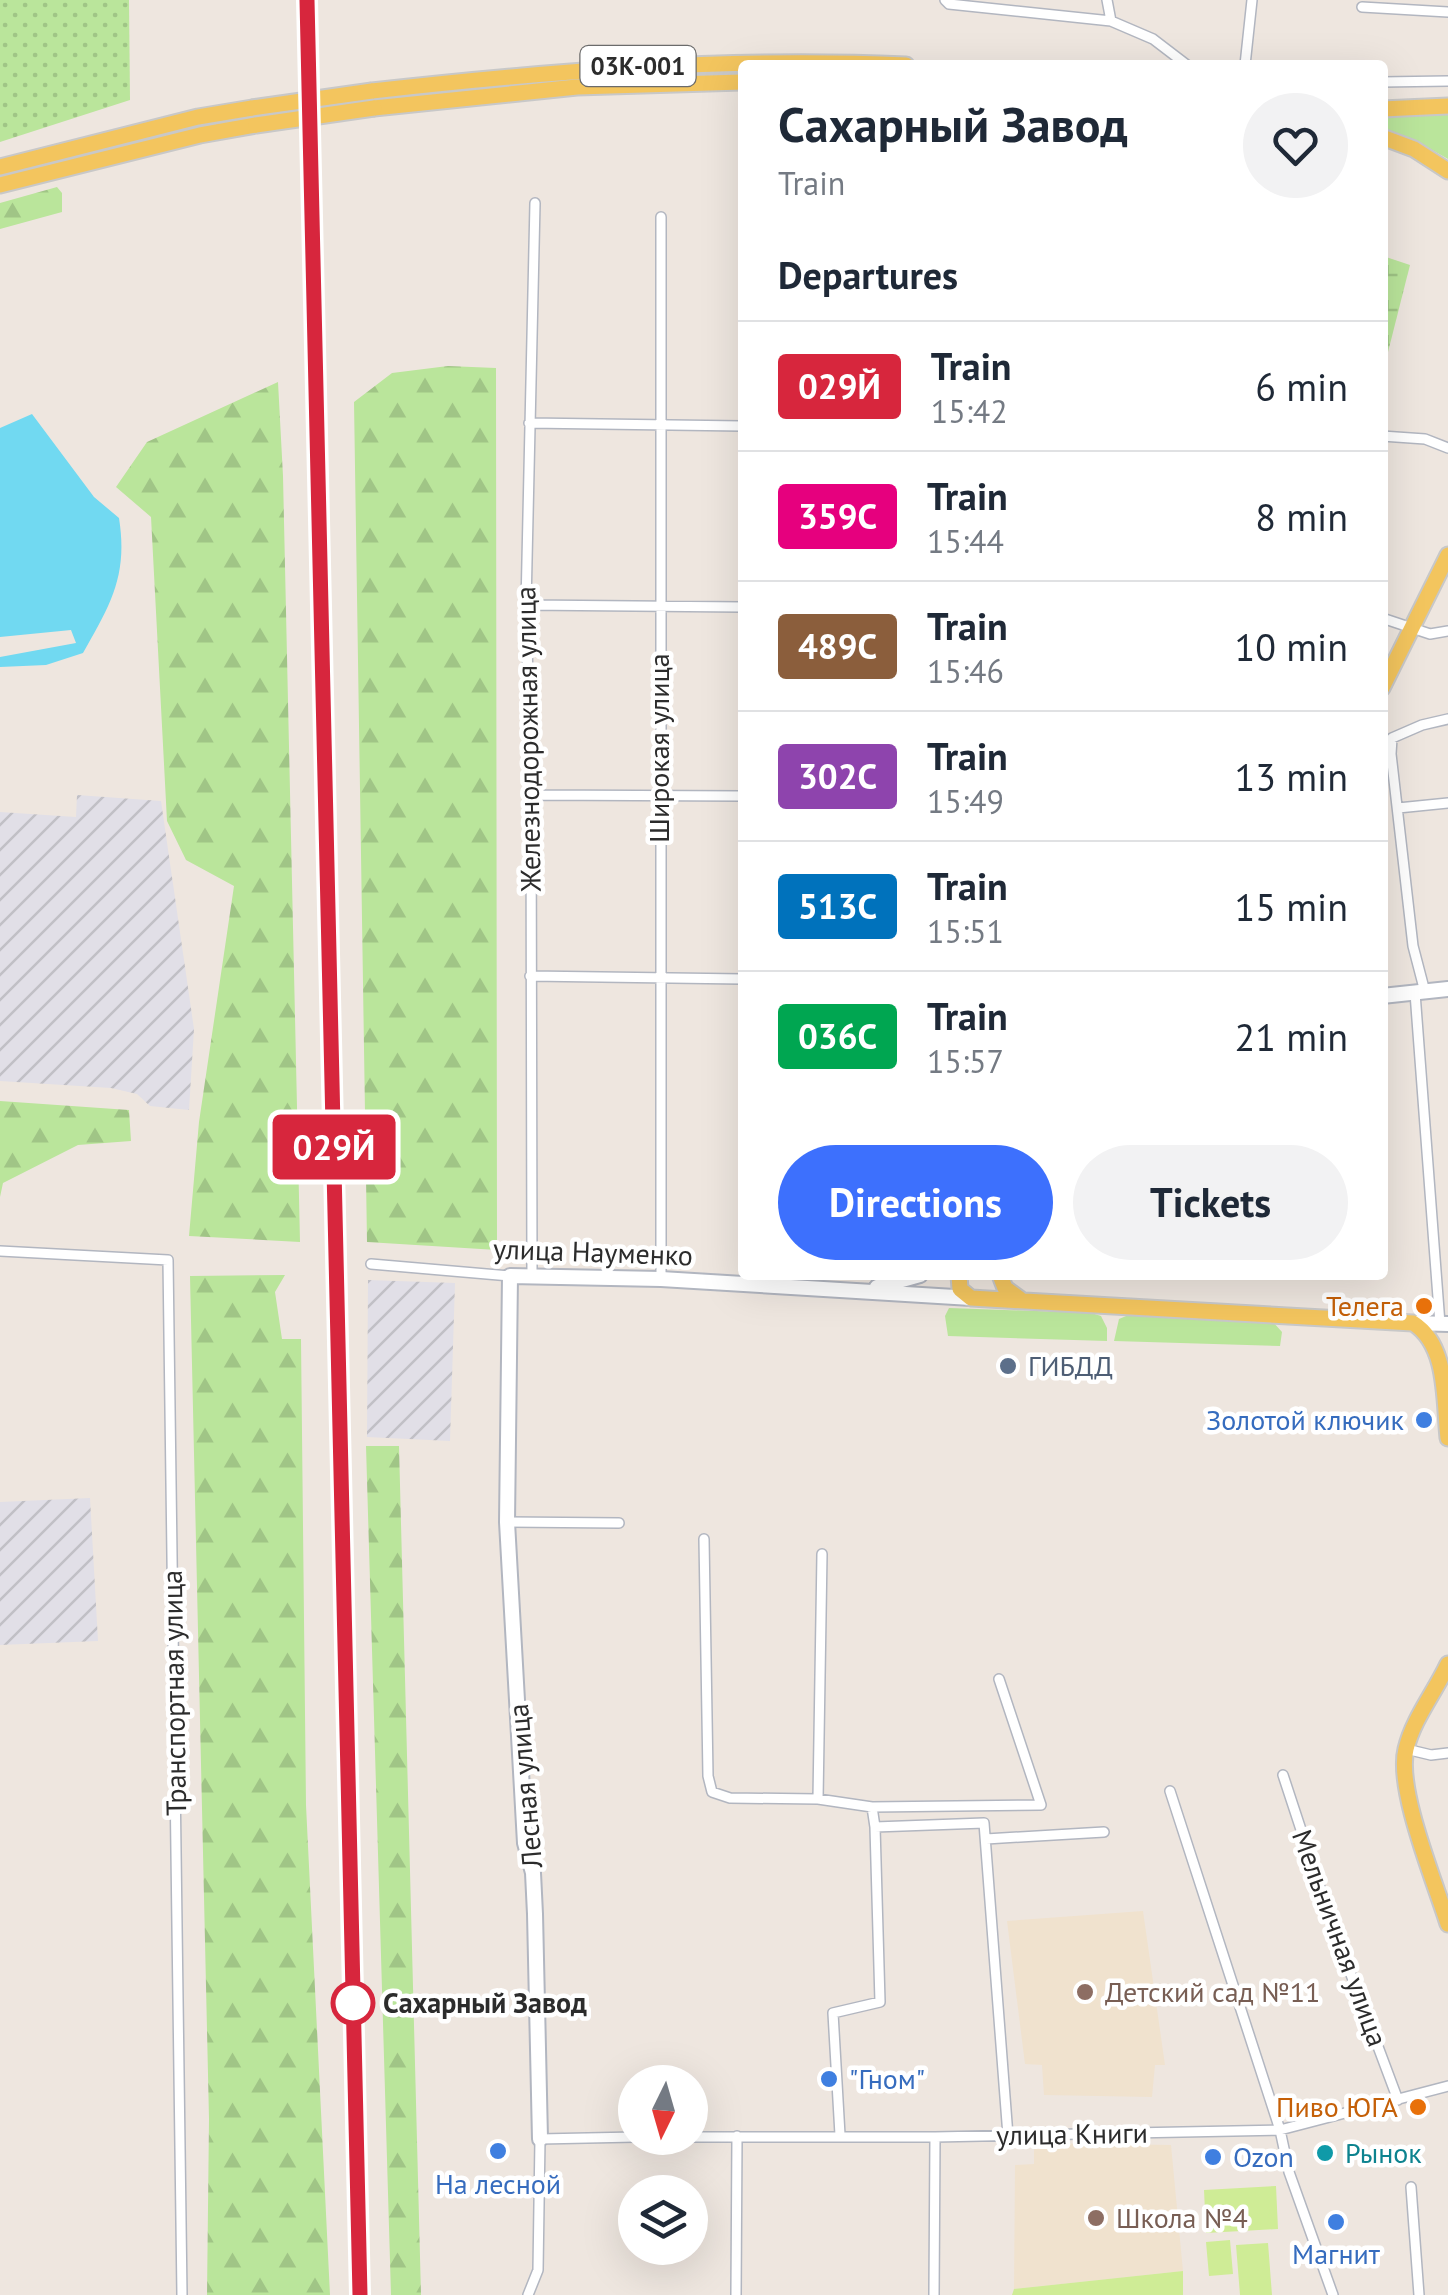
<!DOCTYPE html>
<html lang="en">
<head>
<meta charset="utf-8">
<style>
  body { margin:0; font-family:"PT Sans",sans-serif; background:#f2f2f3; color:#1f2937; height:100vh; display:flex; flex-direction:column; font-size:38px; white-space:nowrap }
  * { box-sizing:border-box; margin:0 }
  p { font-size:32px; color:#747a83 }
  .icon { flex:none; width:55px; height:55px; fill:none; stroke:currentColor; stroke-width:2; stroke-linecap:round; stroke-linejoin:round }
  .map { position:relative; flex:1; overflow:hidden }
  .side { position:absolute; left:738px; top:60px; width:650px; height:1220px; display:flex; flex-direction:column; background:#fff; border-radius:10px; box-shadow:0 10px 40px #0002 }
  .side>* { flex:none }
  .badge { padding:0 20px; border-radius:8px; font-size:35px; line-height:65px }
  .needle { width:65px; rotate:185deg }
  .tools { position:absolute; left:618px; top:2065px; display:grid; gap:20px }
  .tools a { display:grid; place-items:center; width:90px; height:90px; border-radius:50%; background:#fff; box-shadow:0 10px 40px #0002; font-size:50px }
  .map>.badge { position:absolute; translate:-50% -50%; box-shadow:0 0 0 5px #fff }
  h2 { padding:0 40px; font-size:38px; line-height:90px }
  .round { display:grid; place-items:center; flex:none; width:105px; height:105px; border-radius:52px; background:#f2f2f3 }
  .overview { display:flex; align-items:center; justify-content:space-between; height:170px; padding:0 40px }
  h1 { font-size:48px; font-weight:700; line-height:75px }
  .primary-button { display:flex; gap:20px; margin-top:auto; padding:20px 40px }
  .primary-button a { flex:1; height:115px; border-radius:60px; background:#3d70fd; color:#fff; font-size:40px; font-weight:700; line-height:115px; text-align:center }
  .primary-button a+a { background:#f2f2f3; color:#1f2937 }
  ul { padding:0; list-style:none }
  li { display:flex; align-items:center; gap:30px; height:130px; padding:0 40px; border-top:2px solid #e0e1e3 }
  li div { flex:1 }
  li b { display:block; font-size:38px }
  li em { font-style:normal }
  li .badge { min-width:110px; font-weight:700; text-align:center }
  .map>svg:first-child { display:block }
</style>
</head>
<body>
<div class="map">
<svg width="1448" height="2295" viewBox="0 0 1448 2295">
  <defs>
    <pattern id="industrial-furrows" width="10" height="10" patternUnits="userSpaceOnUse" patternTransform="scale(2.5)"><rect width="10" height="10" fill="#e1dfe7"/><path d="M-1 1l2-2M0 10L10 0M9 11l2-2" fill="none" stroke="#c1c0c6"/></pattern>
    <pattern id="forest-firs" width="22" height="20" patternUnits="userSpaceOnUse" patternTransform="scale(2.5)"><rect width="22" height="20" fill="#bae59b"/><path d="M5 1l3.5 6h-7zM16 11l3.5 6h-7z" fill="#a0c586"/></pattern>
    <pattern id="wetland-marsh" width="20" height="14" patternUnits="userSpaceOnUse" patternTransform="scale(2.5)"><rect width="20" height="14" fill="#bae59b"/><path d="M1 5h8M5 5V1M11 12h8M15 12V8" fill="none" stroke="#a0c586"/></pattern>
    <pattern id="garden-dots" width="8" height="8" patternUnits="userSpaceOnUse" patternTransform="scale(2.5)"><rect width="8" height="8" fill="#bae59b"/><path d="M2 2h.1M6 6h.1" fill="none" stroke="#a0c586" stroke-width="1.8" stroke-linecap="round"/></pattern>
  </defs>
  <rect width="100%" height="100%" fill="#eee6df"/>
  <path fill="url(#industrial-furrows)" d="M 77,795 L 161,801 L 194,1029 L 189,1110 L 150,1106 L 137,1094 L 111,1088 L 0,1081 L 0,812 L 76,817 Z
    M 368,1280 L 455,1283 L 450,1441 L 367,1437 Z
    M 90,1498 L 98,1641 L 0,1645 L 0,1502 Z"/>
  <path fill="#f0e2ce" d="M 1143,1911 L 1165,2065 L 1155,2065 L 1152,2097 L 1044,2095 L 1042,2065 L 1025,2064 L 1007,1921 Z
    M 1034,2143 L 1171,2145 L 1183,2271 L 1014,2289 L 1015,2165 L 1034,2164 Z"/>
  <path fill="#bae59b" d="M 742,69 L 742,75 L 555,82 L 409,97 L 408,92 L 492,82 Z
    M 1448,113 L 1448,159 L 1418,142 L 1383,128 L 1383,116 Z
    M 949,1308 L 1091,1313 L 1101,1316 L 1107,1328 L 1107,1341 L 948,1336 L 945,1316 Z
    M 1131,1314 L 1273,1322 L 1282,1332 L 1280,1346 L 1114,1341 L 1119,1319 Z"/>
  <path fill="url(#forest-firs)" d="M 57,187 L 62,193 L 62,212 L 0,229 L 0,203 Z
    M 448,366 L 496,368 L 497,1250 L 367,1242 L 354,402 L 392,373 Z
    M 278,382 L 283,476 L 300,1242 L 189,1236 L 199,1122 L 234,886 L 186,860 L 167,821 L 151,517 L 116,487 L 147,442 Z
    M 0,1101 L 129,1110 L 131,1141 L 78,1145 L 3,1183 L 0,1197 Z
    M 285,1275 L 275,1292 L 282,1339 L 301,1339 L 306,1805 L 330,2295 L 207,2295 L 209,2119 L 190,1276 Z
    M 366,1446 L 399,1446 L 421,2295 L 391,2295 Z"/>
  <path fill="url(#wetland-marsh)" d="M 1383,256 L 1410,265 L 1388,352 L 1383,352 Z"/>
  <path fill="url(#garden-dots)" d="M 0,0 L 129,0 L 130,100 L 0,142 Z"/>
  <path fill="#cfec96" d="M 1276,2186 L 1278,2229 L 1206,2233 L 1204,2190 Z
    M 1230,2240 L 1233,2274 L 1209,2276 L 1206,2242 Z
    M 1268,2243 L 1272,2295 L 1240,2295 L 1236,2245 Z
    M 1183,2271 L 1183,2295 L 1012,2295 L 1014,2289 Z"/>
  <path fill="#71d9f1" d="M 32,414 L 94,497 L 119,518 C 128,575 111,604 83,653 L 46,665 L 0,667 L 0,657 L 76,643 L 71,630 L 0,637 L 0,428 Z"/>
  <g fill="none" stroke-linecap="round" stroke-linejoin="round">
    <g stroke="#b2b6c0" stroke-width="12">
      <path id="street" d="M 945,0 L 949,4 L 1111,21
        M 1107,0 L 1111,21 L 1153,39 L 1187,65
        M 1362,7 L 1448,12
        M 1245,65 L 1252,0
        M 1382,82 L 1448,81
        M 529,423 L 742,426
        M 1382,436 L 1425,439 L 1448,448
        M 526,605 L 742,607
        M 1382,618 L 1430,634 L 1448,631
        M 531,795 L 742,796
        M 1398,808 L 1448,803
        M 530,976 L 742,979
        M 1425,992 L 1413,946 L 1391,754 L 1392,738 L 1422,725 L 1448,719
        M 1415,993 L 1440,1324
        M 0,1251 L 168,1260 L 182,2295
        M 371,1264 L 510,1276
        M 532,1276 L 531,795 L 526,605 L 535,203
        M 661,1279 L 661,217
        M 507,1522 L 619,1523
        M 704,1539 L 708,1776 L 712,1792 L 730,1798 L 818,1799 L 872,1807 L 1041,1805 L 999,1679
        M 1406,1749 L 1431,1755 L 1448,1753
        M 1283,1775 L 1332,1924 L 1398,2100
        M 1170,1791 L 1280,2130 L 1289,2172 L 1333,2295
        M 818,1799 L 822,1554
        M 875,1827 L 984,1823 L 1008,2136
        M 986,1839 L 1104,1832
        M 840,2135 L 833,2013 L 880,2002 L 875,1827 L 872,1807
        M 690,2137 L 935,2137 L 1280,2130 L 1448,2086
        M 1411,2187 L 1419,2295
        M 528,2295 L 538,2270 L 540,2139 L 635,2137
        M 736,2295 L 737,2136
        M 934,2295 L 935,2137"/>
    </g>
    <g stroke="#b2b6c0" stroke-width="18">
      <path id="secondary" d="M 1382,996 L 1448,989
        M 877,1287 L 920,1275
        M 1413,1323 L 1448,1324
        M 540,2139 L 535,1914 L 533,1873 L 525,1843 L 507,1522 L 510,1276 L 661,1279 L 971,1298"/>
    </g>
    <g stroke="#c8c8c8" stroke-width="19">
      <path id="primary" d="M 372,91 C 550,71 726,57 906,65
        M 374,108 L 577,87 L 742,82
        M 1382,109 L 1448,106
        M 1382,137 L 1414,149 L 1448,171
        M 0,167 L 198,117 L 252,108
        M 0,185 L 200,135 L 256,125
        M 1382,688 L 1448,555
        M 959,1275 L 960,1289 L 971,1298 L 1413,1323 C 1448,1345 1444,1400 1448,1438
        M 1000,1275 L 1005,1288 L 1020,1299
        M 1448,1664 C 1435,1692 1413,1719 1406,1749 C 1396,1789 1435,1882 1448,1924"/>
    </g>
    <use href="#street" stroke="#fff" stroke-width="9"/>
    <use href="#secondary" stroke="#fff" stroke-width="14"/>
    <use href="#primary" stroke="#f3c55e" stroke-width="15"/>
    <path stroke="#a1a6b7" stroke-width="2.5" d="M 313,0 L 367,2295"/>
    <g stroke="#c8c8c8" stroke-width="19" stroke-linecap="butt">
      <path id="primary-bridge" d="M 252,108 L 372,91
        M 256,125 L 374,108"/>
    </g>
    <use href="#primary-bridge" stroke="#f3c55e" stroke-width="15"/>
  </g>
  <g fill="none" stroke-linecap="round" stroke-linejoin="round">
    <g stroke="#fff" stroke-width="22">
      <path id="line" d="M 307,0 L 360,2295"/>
    </g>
    <use href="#line" stroke="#d7263d" stroke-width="15"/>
  </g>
  <g fill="#e8710a" stroke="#fff" stroke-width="4">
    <circle cx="1424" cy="1306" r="10"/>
    <circle cx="1418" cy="2107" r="10"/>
  </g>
  <circle fill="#5c6f8a" stroke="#fff" stroke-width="4" cx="1008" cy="1366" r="10"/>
  <g fill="#3f7fe0" stroke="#fff" stroke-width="4">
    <circle cx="1424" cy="1420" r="10"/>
    <circle cx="829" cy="2079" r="10"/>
    <circle cx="498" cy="2151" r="10"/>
    <circle cx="1213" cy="2157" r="10"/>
    <circle cx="1336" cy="2222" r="10"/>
  </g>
  <g fill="#8d6e63" stroke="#fff" stroke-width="4">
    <circle cx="1085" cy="1992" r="10"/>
    <circle cx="1096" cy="2218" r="10"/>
  </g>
  <circle fill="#fff" stroke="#d7263d" stroke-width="5" cx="353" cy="2003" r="20"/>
  <circle fill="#0f9aa8" stroke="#fff" stroke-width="4" cx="1325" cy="2153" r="10"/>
  <g text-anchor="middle" stroke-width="9" stroke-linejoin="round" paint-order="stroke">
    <rect fill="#fff" stroke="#6b6b6b" stroke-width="2.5" x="580.5" y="46" width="115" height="40" rx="8"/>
    <g font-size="25" font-weight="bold" fill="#2c2c2c">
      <text x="638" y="75">03К-001</text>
    </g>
    <g font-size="28" fill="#2c2c2c" stroke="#fff">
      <text transform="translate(528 739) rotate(-91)" y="10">Железнодорожная улица</text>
      <text transform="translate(659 748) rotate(-90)" y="10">Широкая улица</text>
      <text transform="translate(593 1252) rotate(2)" y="10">улица Науменко</text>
      <text transform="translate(174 1693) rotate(-91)" y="10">Транспортная улица</text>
      <text transform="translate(525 1786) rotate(-95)" y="10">Лесная улица</text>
      <text transform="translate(1340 1938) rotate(70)" y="10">Мельничная улица</text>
      <text transform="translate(1072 2134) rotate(-1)" y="10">улица Книги</text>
    </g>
    <g font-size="28" fill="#c56008" stroke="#fff" text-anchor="end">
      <text x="1404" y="1316">Телега</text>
      <text x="1398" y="2117">Пиво ЮГА</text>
    </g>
    <g font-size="28" fill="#4e5e75" stroke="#fff" text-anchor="start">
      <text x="1028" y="1376">ГИБДД</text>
    </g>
    <g font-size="28" fill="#366cbe" stroke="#fff" text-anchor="start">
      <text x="1404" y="1430" text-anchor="end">Золотой ключик</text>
      <text x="849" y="2089">"Гном"</text>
      <text x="1233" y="2167">Ozon</text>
      <text x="498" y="2194" text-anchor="middle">На лесной</text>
      <text x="1336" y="2264" text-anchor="middle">Магнит</text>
    </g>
    <g font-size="28" fill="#785e54" stroke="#fff" text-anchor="start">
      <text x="1105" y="2002">Детский сад №11</text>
      <text x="1116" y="2228">Школа №4</text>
    </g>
    <g font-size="28" font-weight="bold" fill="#2c2c2c" stroke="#fff" text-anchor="start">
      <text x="383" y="2013">Сахарный Завод</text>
    </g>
    <g font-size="28" fill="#0d838f" stroke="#fff" text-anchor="start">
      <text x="1345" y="2163">Рынок</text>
    </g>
  </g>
</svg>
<div class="tools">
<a><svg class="needle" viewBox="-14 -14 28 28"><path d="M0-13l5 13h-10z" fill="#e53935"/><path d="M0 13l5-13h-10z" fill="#747a83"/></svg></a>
<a><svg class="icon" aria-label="layers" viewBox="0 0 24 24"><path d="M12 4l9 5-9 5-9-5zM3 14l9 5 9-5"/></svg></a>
</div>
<b class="badge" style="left:334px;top:1147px;background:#d7263d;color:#fff">029Й</b>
<section class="side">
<div class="overview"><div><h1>Сахарный Завод</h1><p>Train</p></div><a class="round"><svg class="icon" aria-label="heart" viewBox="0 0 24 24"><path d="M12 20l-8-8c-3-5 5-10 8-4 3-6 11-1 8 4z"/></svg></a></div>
<h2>Departures</h2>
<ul>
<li><span class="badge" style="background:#d7263d;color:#fff">029Й</span><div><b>Train</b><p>15:42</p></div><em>6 min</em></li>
<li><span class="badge" style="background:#e6007e;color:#fff">359С</span><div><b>Train</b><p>15:44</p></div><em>8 min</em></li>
<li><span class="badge" style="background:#8b5e3c;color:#fff">489С</span><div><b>Train</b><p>15:46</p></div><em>10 min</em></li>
<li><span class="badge" style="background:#8e44ad;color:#fff">302С</span><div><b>Train</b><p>15:49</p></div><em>13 min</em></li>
<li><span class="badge" style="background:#0072bc;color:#fff">513С</span><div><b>Train</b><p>15:51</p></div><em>15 min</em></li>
<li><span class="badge" style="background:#00a651;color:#fff">036С</span><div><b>Train</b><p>15:57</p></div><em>21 min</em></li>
</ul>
<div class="primary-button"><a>Directions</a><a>Tickets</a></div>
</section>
</div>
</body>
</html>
